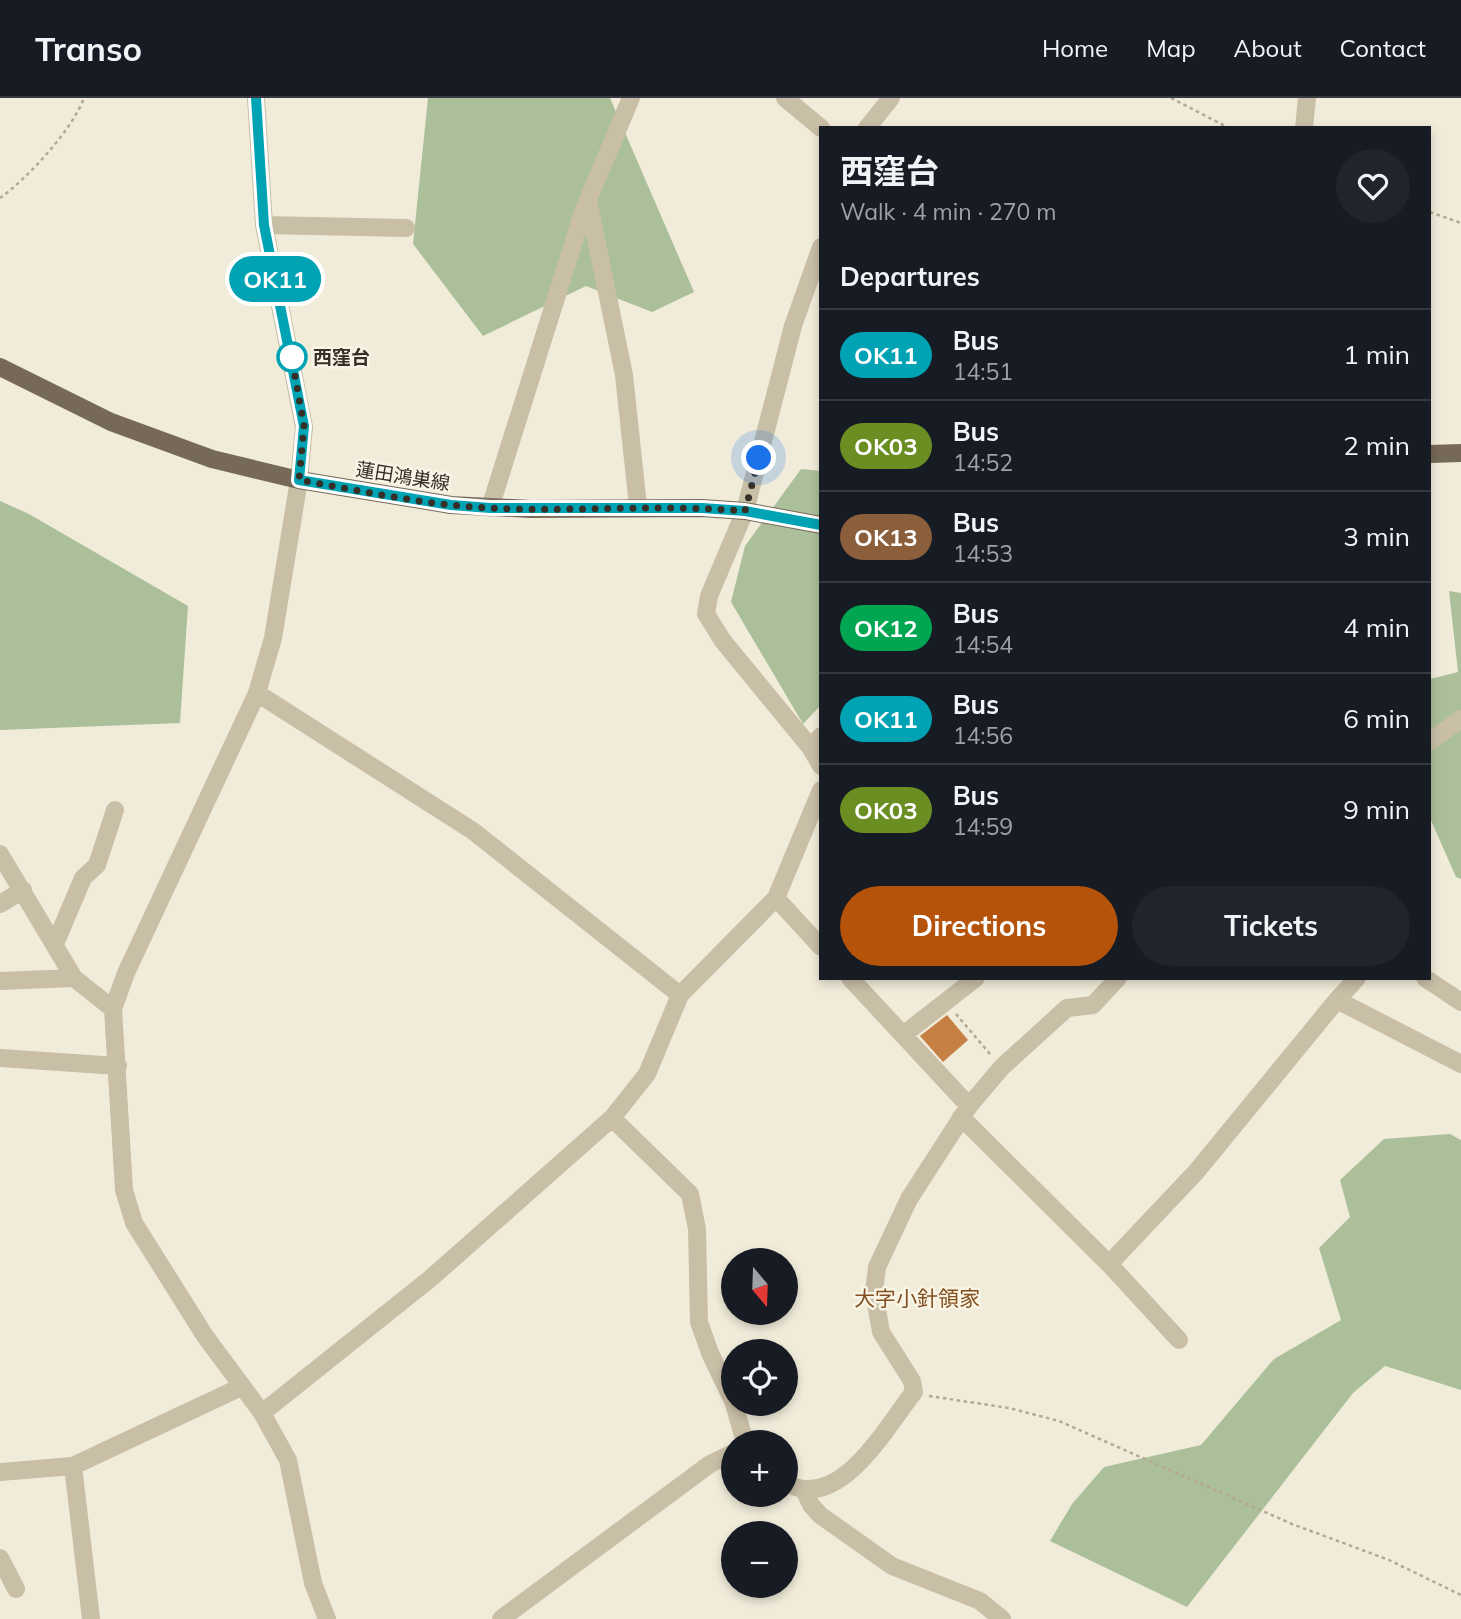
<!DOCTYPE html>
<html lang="en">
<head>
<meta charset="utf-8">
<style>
  body { margin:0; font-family:Mulish,"Noto Sans JP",sans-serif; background:#20242c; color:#f1f3f6; height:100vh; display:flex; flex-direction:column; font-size:26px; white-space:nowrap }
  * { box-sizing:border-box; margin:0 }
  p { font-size:23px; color:#9ea1a6 }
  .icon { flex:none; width:38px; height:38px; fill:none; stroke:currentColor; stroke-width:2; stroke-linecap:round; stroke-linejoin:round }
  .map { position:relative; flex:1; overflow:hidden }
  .details { position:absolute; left:819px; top:28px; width:612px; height:854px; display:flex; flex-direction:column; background:#171b24; border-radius:0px; box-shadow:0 4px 10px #0003 }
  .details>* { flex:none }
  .badge { padding:0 14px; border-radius:23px; font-size:24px; line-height:46px }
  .needle { width:46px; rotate:161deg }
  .buttons { position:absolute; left:721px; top:1150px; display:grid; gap:14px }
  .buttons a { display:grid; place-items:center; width:77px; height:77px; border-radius:50%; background:#171b24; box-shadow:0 4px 10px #0003; font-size:35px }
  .you { position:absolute; width:35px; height:35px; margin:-18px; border:5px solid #fff; border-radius:50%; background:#1a73e8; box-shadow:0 0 0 10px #1a73e833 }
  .map>.badge { position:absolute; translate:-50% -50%; box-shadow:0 0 0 4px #fff }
  h2 { padding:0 21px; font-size:26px; line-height:63px }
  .round { display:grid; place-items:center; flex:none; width:74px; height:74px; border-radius:37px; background:#20242c }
  .overview { display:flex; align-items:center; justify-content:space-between; height:119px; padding:0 21px }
  h1 { font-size:33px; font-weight:700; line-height:52px }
  .primary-button { display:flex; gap:14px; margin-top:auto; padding:14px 21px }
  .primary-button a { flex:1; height:80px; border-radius:42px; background:#b45309; color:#fff; font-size:28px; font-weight:700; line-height:80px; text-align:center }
  .primary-button a+a { background:#20242c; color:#f1f3f6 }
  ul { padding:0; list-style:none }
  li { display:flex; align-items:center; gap:21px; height:91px; padding:0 21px; border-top:2px solid #363941 }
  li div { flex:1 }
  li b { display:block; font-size:26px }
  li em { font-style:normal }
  li .badge { min-width:77px; font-weight:700; text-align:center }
  header { display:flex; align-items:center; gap:42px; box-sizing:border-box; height:98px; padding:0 35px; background:#171b24; border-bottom:2px solid #363941 }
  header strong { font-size:33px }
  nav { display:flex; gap:38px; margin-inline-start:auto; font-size:24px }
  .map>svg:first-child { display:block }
</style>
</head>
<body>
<header>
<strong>Transo</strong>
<nav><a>Home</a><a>Map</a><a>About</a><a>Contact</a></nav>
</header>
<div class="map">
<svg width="1461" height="1521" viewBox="0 0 1461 1521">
  <rect width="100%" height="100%" fill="#f1ecda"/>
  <path fill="#abc09a" d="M 428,0 L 610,0 L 694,194 L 652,214 L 586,188 L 483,238 L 413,146 Z
    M 801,371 L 821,373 L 821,607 L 803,626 L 731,504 L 745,448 Z
    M 0,403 L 29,416 L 188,508 L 180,625 L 0,632 Z
    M 1449,493 L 1461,495 L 1461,781 L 1456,779 L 1430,720 L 1430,581 L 1458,574 Z
    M 1450,1036 L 1461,1042 L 1461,1292 L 1385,1268 L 1353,1295 L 1187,1509 L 1050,1443 L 1072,1406 L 1104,1369 L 1201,1347 L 1274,1261 L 1341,1222 L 1319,1150 L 1350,1119 L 1340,1082 L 1384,1041 Z"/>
  <path fill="#c68043" d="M 947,917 L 968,942 L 943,964 L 920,938 Z"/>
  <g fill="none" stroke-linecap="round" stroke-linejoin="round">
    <path stroke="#b5a890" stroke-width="2.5" stroke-dasharray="3.5 3.5" stroke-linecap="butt" d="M 1171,0 L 1229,30
      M 0,100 C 28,80 72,32 84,0
      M 1430,114 L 1461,125
      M 956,916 L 990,956
      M 929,1298 L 1009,1310 L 1059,1323 L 1292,1426 L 1389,1462 L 1461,1497"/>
    <path stroke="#c9bea6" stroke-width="18" d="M 256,0 L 264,127 L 304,329 L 299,382 L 273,540 L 257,595 L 126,875 L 113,911 L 124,1092 L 134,1125 L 205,1238 L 262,1315 L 288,1362 L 313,1485 L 327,1521
      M 785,0 L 821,30
      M 867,30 L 891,0
      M 1304,30 L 1307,0
      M 588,102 L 624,277 L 638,408
      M 264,127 L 406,130
      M 821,149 L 793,228 L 745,413 L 709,498 L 706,516 L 723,543 L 810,649 L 821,638
      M 490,410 L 584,111 L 631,0
      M 257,595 L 473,733 L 680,897
      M 1430,643 L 1461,621
      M 810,649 L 821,668
      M 0,756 L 74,880 L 113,911
      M 776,800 L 821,849
      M 0,806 L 23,792
      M 55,846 L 83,780 L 97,767 L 115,712
      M 850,880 L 969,1008
      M 1425,880 L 1461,904
      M 0,883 L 74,880
      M 1337,902 L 1357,880
      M 903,937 L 976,880
      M 0,960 L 118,968
      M 961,1019 L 1109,1166 L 1179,1242
      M 612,1020 L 690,1096 L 697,1131 L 699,1224 L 710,1255 L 733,1303
      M 1109,1166 L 1196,1074 L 1337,902 L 1461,966
      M 734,1306 L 745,1344
      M 262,1315 L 431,1180 L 612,1020 L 647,976 L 680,897 L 776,800 L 821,692
      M 73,1368 L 91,1521
      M 0,1374 L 73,1368 L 241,1289
      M 786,1385 C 840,1415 885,1330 914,1294 L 912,1283 L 881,1234 L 874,1194 L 877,1169 L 909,1101 L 969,1008 L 1002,969 L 1067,910 L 1093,907 L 1118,880
      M 804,1392 L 811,1407 L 820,1417 L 892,1468 L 980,1503 L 1002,1521
      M 0,1460 L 16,1491
      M 501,1521 L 710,1366 L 733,1355"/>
    <path stroke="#776958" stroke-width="18" d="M 0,269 L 111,324 L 212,361 L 299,382 L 451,407 L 531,411 L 702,410 L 745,413 L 821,427
      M 1430,356 L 1461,355"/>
  </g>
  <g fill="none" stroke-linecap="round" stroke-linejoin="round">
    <g stroke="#fff" stroke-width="16">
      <path id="line" d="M 256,0 L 264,127 L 304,328 L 299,382 L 451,407 L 490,410 L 702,410 L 745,413 L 821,427"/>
    </g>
    <use href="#line" stroke="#00a3b4" stroke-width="10"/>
    <path stroke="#352f27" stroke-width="7" stroke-dasharray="0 12.6" d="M 292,259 L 290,250 L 304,328 L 299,382 C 362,393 425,407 489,410 C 574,414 659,406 745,413 L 759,360"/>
  </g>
  <circle fill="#fff" stroke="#00a3b4" stroke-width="3.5" cx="292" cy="259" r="14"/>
  <g text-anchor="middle" stroke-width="5" stroke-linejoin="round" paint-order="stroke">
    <g font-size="19" font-weight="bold" fill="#352f27" stroke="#f9f5e6" text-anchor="start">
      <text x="313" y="266">西窪台</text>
    </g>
    <g font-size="19" fill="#352f27" stroke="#f9f5e6">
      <text transform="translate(403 378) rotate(9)" y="7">蓮田鴻巣線</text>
    </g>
    <g font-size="21" fill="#844e20" stroke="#f9f5e6">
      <text x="917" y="1208">大字小針領家</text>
    </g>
  </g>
</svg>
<div class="buttons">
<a><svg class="needle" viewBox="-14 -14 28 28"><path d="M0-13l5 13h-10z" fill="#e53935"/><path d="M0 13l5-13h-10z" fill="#9ea1a6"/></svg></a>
<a><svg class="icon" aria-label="locate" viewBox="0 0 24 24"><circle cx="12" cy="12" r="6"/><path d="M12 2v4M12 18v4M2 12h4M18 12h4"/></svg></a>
<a>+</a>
<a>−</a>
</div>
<div class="you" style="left:759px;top:360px"></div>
<b class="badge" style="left:275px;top:181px;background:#00a3b4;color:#fff">OK11</b>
<section class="details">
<div class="overview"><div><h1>西窪台</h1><p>Walk · 4 min · 270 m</p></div><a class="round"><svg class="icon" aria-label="heart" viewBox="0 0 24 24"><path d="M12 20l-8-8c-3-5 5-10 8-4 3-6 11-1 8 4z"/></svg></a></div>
<h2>Departures</h2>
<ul>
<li><span class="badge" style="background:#00a3b4;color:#fff">OK11</span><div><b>Bus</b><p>14:51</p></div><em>1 min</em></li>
<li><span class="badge" style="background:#6b8e23;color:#fff">OK03</span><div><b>Bus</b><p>14:52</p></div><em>2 min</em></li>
<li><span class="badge" style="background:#8b5e3c;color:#fff">OK13</span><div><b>Bus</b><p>14:53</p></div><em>3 min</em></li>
<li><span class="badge" style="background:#00a651;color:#fff">OK12</span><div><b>Bus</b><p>14:54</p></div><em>4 min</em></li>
<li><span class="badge" style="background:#00a3b4;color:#fff">OK11</span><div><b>Bus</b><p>14:56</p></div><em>6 min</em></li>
<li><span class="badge" style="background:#6b8e23;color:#fff">OK03</span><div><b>Bus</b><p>14:59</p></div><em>9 min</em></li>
</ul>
<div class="primary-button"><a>Directions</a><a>Tickets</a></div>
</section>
</div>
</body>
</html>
